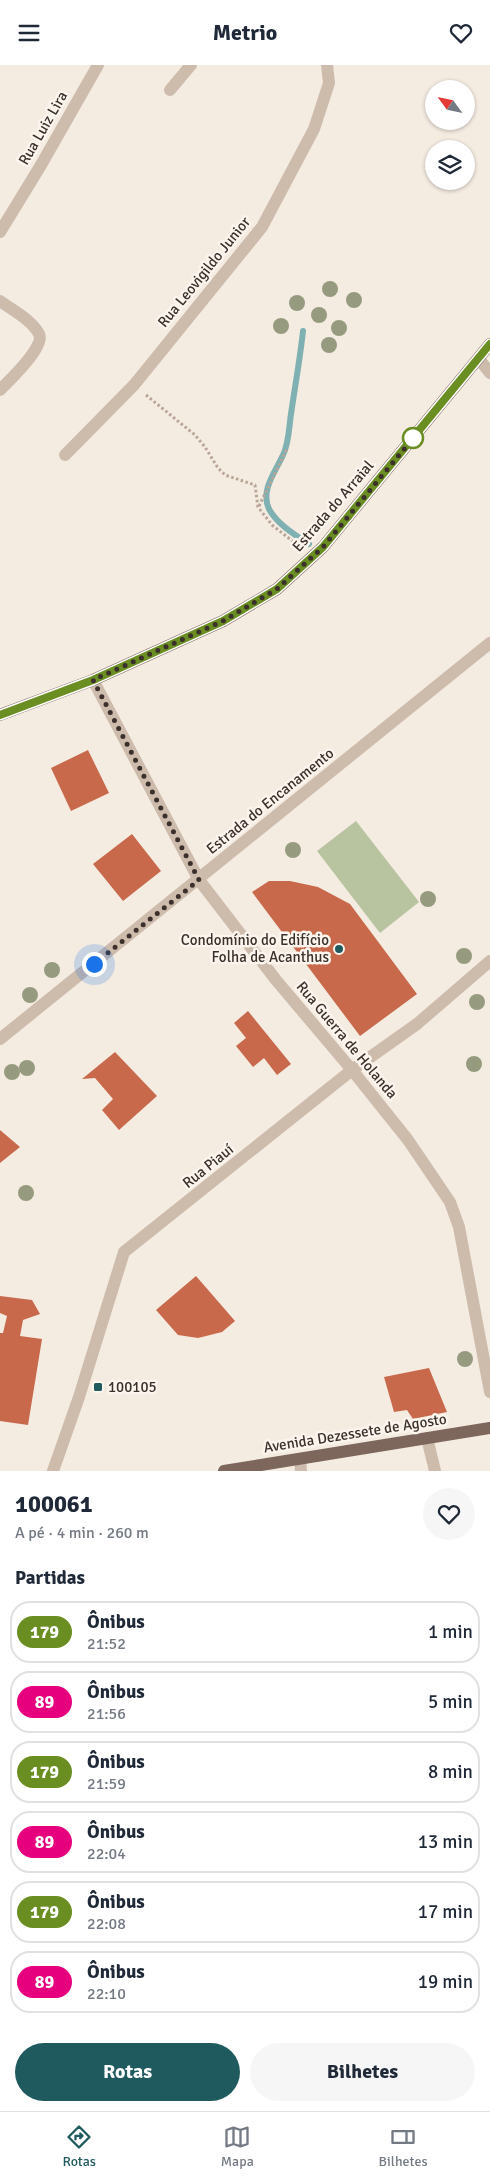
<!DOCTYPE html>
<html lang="pt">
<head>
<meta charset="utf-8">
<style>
  body { margin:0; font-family:Signika,sans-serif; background:#f6f6f7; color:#1f2937; height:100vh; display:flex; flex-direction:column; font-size:19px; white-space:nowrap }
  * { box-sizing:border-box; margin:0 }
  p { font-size:16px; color:#747a83 }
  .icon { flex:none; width:28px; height:28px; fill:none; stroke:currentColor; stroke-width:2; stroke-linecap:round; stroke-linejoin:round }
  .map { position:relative; height:1406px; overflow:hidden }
  .side { display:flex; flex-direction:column; background:#fff; flex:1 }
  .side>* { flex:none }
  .badge { padding:0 10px; border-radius:16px; font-size:18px; line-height:32px }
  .needle { width:32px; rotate:303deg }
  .fabs { position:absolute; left:425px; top:15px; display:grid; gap:10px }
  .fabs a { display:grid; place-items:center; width:50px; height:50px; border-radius:50%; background:#fff; box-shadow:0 1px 4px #0004; font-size:25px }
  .you { position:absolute; width:25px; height:25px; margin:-12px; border:4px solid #fff; border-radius:50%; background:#1a73e8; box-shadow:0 0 0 8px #1a73e833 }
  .map>.badge { position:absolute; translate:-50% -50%; box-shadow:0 0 0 2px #fff }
  h2 { padding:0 15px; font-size:19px; line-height:45px }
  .round { display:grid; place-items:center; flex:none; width:52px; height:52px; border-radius:26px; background:#f6f6f7 }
  .headline { display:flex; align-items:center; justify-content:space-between; height:85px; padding:0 15px }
  h1 { font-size:24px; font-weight:700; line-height:38px }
  .primary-button { display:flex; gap:10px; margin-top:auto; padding:10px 15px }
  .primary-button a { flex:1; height:58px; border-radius:30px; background:#1f5a5e; color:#fff; font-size:20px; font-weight:700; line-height:58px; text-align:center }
  .primary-button a+a { background:#f6f6f7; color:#1f2937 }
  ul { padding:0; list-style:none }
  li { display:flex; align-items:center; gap:15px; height:62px; margin:0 10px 8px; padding:0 5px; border:2px solid #e0e1e3; border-radius:20px }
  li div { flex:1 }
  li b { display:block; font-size:19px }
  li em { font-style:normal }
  li .badge { min-width:55px; font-weight:700; text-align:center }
  header { display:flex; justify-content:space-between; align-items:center; height:65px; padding:0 15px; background:#fff; font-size:22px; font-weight:700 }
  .menu { display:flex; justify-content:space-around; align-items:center; height:70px; border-top:1px solid #e0e1e3; background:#fff; font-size:14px; color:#747a83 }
  .menu a { display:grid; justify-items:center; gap:2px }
  .menu .on { color:#1f5a5e }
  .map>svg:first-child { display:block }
</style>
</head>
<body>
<header><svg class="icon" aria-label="menu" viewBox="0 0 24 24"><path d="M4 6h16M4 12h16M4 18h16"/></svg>Metrio<svg class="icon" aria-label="heart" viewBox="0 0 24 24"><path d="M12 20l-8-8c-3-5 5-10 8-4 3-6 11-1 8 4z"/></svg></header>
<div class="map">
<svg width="490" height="1406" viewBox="0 0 490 1406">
  <rect width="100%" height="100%" fill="#f4ebe1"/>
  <path fill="#b8c4a0" d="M 356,756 L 419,837 L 380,868 L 317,786 Z"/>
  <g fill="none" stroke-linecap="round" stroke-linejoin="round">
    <path stroke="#7fb0b2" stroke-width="6" d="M 303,266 C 300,294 295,321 291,349 C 289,362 289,378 283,390 C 276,406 260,425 269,444 C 277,459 295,470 309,479"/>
  </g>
  <path fill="#c8694b" d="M 88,685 L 109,728 L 71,746 L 51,703 Z
    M 132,769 L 161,806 L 123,836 L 93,799 Z
    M 269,816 L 290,816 L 318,822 L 350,839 L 417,929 L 360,971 L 252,827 Z
    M 248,946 L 291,999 L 277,1010 L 264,993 L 253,1002 L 236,981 L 246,973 L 234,958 Z
    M 115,987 L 157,1031 L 119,1065 L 102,1045 L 113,1034 L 95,1013 L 82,1014 Z
    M 0,1065 L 20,1082 L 0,1098 Z
    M 196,1211 L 235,1256 L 222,1267 L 198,1273 L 178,1270 L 156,1245 Z
    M 0,1231 L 32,1235 L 40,1249 L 23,1255 L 20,1271 L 42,1274 L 28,1360 L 0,1356 L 0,1268 L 3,1268 L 7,1251 L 0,1248 Z
    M 429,1303 L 447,1347 L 413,1354 L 407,1345 L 394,1347 L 384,1312 Z"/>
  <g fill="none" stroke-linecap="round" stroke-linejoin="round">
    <path stroke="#b9a596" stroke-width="3" stroke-dasharray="2.5 2.5" stroke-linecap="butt" d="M 146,330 L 195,370 L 205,382 L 218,403 L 225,410 L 255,420 L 258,442 L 272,460 L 300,482
      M 259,441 L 287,384"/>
    <path stroke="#cdbbac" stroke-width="12" d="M 170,25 L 191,0
      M 0,167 L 41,100 L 98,0
      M 0,236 C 12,245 32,255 39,269 C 46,281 9,316 0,325
      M 479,294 L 490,308
      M 65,390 L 134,320 L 262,162 L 314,64 L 329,18 L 327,0
      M 93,615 L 199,815 L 276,915 L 352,1005 L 408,1075 L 450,1137 L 459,1162 L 490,1327
      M 0,974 L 490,578
      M 427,1373 L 435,1406
      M 300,1394 L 301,1406
      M 53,1406 L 79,1332 L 124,1187 L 352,1005 L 417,959 L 490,896"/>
    <path stroke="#7d675c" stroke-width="12" d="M 0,650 L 93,615 L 223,556 L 277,524 L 323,482 L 490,279
      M 224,1406 L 490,1363"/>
  </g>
  <g fill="#969b7f">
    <circle cx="330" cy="224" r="8"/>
    <circle cx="354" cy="235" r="8"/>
    <circle cx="297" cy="238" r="8"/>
    <circle cx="319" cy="250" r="8"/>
    <circle cx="281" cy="261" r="8"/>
    <circle cx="339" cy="263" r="8"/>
    <circle cx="329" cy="280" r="8"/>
    <circle cx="293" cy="785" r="8"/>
    <circle cx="428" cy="834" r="8"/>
    <circle cx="464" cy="891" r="8"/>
    <circle cx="52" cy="905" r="8"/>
    <circle cx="30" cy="930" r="8"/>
    <circle cx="477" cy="937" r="8"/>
    <circle cx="474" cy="999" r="8"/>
    <circle cx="27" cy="1003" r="8"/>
    <circle cx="12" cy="1007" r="8"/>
    <circle cx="26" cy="1128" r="8"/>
    <circle cx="465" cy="1294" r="8"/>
  </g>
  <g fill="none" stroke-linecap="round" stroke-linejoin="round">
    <g stroke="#fff" stroke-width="11">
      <path id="line" d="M 0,650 L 93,615 L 223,556 L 277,524 L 323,482 L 490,279"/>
    </g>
    <use href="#line" stroke="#6b8e23" stroke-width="8"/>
    <path stroke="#3b302b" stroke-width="5" stroke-dasharray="0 9" d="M 94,899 L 199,815 L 93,615 L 223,556 L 277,524 L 323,482 L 419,366 L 413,373"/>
  </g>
  <circle fill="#fff" stroke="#6b8e23" stroke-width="2.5" cx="413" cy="373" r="10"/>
  <g fill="#1f5a5e" stroke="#fbf5ee" stroke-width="2">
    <circle cx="339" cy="884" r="5"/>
    <rect x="93" y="1317" width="10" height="10" rx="2.5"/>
  </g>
  <g text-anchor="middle" stroke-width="5" stroke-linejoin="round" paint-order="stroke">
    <g font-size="15" fill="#3b302b" stroke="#fbf5ee">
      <text transform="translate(43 63) rotate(-60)" y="5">Rua Luiz Lira</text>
      <text transform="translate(204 207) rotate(-51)" y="5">Rua Leovigildo Junior</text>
      <text transform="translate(333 441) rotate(-49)" y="5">Estrada do Arraial</text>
      <text transform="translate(270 736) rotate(-39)" y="5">Estrada do Encanamento</text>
      <text transform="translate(347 975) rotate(50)" y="5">Rua Guerra de Holanda</text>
      <text transform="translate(208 1101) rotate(-39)" y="5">Rua Piauí</text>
      <text transform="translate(355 1368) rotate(-9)" y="5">Avenida Dezessete de Agosto</text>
    </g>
    <g font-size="15" fill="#3b302b" stroke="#fbf5ee" text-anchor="end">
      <text x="329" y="880">Condomínio do Edifício<tspan x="329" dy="17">Folha de Acanthus</tspan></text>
      <text x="108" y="1327" text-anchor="start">100105</text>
    </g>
  </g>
</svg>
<div class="fabs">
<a><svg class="needle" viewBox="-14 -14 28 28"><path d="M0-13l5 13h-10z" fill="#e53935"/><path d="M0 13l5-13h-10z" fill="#747a83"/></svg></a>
<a><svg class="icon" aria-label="layers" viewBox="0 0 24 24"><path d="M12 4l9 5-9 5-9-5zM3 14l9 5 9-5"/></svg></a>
</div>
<div class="you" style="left:94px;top:899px"></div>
</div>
<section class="side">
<div class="headline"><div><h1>100061</h1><p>A pé · 4 min · 260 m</p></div><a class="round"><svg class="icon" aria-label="heart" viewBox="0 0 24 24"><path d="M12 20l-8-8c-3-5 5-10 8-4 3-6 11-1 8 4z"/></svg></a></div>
<h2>Partidas</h2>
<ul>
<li><span class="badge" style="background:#6b8e23;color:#fff">179</span><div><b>Ônibus</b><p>21:52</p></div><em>1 min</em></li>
<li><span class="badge" style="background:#e6007e;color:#fff">89</span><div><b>Ônibus</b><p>21:56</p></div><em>5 min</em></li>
<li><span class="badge" style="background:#6b8e23;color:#fff">179</span><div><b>Ônibus</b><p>21:59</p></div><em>8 min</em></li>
<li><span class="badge" style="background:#e6007e;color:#fff">89</span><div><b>Ônibus</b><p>22:04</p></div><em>13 min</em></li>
<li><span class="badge" style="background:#6b8e23;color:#fff">179</span><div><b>Ônibus</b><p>22:08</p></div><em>17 min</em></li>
<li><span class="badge" style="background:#e6007e;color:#fff">89</span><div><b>Ônibus</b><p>22:10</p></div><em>19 min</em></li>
</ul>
<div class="primary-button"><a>Rotas</a><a>Bilhetes</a></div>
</section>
<nav class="menu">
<a class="on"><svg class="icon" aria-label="directions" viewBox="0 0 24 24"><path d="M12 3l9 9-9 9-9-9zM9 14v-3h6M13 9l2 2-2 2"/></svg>Rotas</a>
<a><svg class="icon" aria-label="map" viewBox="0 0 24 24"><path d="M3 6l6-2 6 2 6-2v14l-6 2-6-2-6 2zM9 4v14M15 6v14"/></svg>Mapa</a>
<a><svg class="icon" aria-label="tickets" viewBox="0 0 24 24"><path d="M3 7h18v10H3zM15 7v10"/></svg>Bilhetes</a>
</nav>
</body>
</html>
